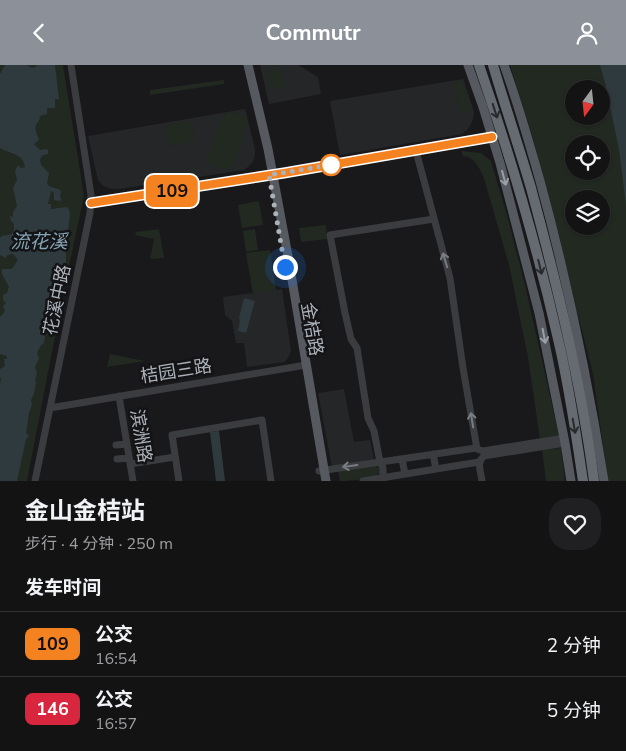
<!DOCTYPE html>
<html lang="zh">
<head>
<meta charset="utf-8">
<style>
  body { margin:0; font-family:"Nunito Sans","Noto Sans SC",sans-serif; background:#202022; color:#f1f3f6; height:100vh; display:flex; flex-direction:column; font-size:19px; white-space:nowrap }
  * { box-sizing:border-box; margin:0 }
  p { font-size:16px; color:#9d9ea0 }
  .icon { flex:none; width:28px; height:28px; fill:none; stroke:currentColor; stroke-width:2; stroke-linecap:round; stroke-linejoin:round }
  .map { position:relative; height:416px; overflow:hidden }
  .details { display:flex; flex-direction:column; background:#131314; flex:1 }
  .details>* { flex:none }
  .badge { padding:0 10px; border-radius:8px; font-size:18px; line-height:32px }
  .needle { width:32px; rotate:195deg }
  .fabs { position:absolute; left:565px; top:15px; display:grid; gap:10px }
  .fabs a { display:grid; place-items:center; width:45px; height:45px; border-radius:50%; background:#131314; box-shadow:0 1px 4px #0004,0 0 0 1px #323234; font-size:25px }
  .you { position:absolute; width:25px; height:25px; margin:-12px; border:4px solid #fff; border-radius:50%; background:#1a73e8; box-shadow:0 0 0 8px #1a73e833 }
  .map>.badge { position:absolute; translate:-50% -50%; box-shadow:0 0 0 2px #fff }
  h2 { padding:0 25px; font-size:19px; line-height:45px }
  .round { display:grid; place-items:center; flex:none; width:52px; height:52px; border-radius:20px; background:#202022 }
  .overview { display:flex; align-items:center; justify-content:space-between; height:85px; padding:0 25px }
  h1 { font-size:24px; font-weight:700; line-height:38px }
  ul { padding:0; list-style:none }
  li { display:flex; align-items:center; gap:15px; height:65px; padding:0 25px; border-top:1px solid #323234 }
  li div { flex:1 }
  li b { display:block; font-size:19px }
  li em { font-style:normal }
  li .badge { min-width:55px; font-weight:700; text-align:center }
  header { display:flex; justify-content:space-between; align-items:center; height:65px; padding:0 25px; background:#8c9099; color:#fff; font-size:22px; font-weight:700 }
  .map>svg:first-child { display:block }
</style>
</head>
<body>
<header><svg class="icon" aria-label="back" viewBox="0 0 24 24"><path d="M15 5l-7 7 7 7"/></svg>Commutr<svg class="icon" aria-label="person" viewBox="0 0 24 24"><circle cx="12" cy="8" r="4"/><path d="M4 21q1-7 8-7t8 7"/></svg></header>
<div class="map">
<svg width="626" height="416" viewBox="0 0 626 416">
  <rect width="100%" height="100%" fill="#19191b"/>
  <path fill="#252628" d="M 260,0 L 298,0 L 318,12 L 321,29 L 269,39 Z
    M 463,14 L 474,47 L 474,50 L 472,57 L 468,64 L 462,69 L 340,90 L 330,36 Z
    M 245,44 L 255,84 L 255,89 L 253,97 L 249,101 L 244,105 L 119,124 L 113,124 L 103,121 L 98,115 L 88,71 Z
    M 282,224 L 291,286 L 289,291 L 285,297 L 247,302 L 244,278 L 236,278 L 232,256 L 225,250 L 223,232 Z
    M 344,324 L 354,377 L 370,375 L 374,395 L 332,402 L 318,328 Z"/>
  <path fill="#212921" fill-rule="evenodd" d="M 0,0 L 63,0 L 84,131 L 63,230 L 27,416 L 0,416 Z
    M 510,0 L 603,0 L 626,110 L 626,416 L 608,416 L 593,309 L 534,77 ZM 574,24 L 601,24 L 601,51 L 574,51 ZM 574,79 L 601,79 L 601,106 L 574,106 ZM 574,134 L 601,134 L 601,161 L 574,161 Z
    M 281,4 L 285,21 L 270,24 L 267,6 Z
    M 224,15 L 224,19 L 150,30 L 150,25 Z
    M 462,16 L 471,46 L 460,48 L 453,17 Z
    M 231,47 C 238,47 244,50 247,57 L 235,98 C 227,106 219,105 211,97 L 210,101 L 206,99 L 220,55 L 227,48 Z
    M 191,56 L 195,76 L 167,81 L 163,61 Z
    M 461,86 L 481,88 L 491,96 L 507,150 L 525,220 L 559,371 L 540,374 L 528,292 L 509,200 L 484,113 C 479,103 475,92 463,91 Z
    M 259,136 L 263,160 L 242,163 L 238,140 Z
    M 326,160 L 327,174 L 301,177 L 299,163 Z
    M 159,164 L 164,193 L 150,194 L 154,174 L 135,170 L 136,167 Z
    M 255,164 L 258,185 L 246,187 L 243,166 Z
    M 270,185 L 276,225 L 253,229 L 246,188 Z
    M 110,289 L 145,296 L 107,302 Z
    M 561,383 L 565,416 L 546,416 L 542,385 Z
    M 372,400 L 376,401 L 380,404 L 380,408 C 372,414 351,416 340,416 L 338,406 Z"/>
  <path fill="#2f3a3f" d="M 5,0 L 27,0 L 32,3 L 36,2 L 37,0 L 55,0 L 59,34 L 55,34 L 55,43 L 47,43 L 47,49 L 40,51 L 39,56 C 32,62 37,68 39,75 L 34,79 L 40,85 L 46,84 L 48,85 L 48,89 L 43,90 L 40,94 L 41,100 L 49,108 L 47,119 C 51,124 57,122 61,126 L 60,132 L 62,135 L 59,136 L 54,135 L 54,128 L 51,126 L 48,139 L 51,139 L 51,144 L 53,144 L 58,143 L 67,142 L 69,145 L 70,149 L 66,183 L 66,198 L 65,208 L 59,217 L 54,230 L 56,235 L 52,254 L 48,259 L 48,264 L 46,267 L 44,277 L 43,279 L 41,280 L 37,288 L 39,293 L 35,302 L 37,308 L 35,316 L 36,317 L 34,329 L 31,335 L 32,340 L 29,348 L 26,368 L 29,371 L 26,374 L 17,416 L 0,416 L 0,320 L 1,313 L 0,312 L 0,304 L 5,301 L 4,294 L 7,294 L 7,292 L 6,291 L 0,289 L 0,252 L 5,246 L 3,241 L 6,238 L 3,235 L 3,230 L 7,228 L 9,222 L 2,209 L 2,204 L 12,204 L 18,195 L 13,189 L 7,190 L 6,193 L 0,190 L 0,173 L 2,171 L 12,169 L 14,165 L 14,159 L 11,156 L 10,151 L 13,152 L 13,147 L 17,141 L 13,123 L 17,115 L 15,106 L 18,100 L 21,103 L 25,102 C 23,88 10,89 0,83 L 0,9 Z
    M 600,0 L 626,0 L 626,141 L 619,84 L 605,17 Z
    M 244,233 L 255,236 L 246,268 L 238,266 L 240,255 L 239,253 Z
    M 219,366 L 225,416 L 216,416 L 210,367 Z"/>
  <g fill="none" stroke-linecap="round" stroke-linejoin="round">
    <path stroke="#3a3c40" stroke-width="7" d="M 416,86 L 450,213 L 463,303 L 477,384 L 483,386 L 564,373
      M 91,138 L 249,114 L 492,72
      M 119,331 L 133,416
      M 50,343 L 306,300
      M 116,380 L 127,379
      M 433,389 L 436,404
      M 117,394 L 129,393
      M 402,394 L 405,409
      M 130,399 L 175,392
      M 319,406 L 476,383
      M 35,416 L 90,148 L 91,130 L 71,0
      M 179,416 L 172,370 L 262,355 L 271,416
      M 363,416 L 479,397
      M 383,416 L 383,403 L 380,397 L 374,366 L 368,353 L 357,283 L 351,274 L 345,248 L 330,170 L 434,154
      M 482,416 C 481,407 476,397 484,391 L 565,378"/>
    <path stroke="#56595f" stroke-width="9" d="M 248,0 L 268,84 L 288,191 L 326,416
      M 468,0 L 483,42 L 500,98 L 539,248 L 565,378 L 571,416
      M 504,0 C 518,38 529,77 540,116 C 567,215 588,315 604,416"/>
    <path stroke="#666b71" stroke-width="10" d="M 479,0 C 510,90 537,181 558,274 C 569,320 576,369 583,416
      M 493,0 C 505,41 519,82 531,123 C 557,220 581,317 594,416"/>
  </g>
  <defs><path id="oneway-shaft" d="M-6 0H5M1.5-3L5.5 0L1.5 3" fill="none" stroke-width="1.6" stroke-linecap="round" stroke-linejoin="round" transform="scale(1.25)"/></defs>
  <g stroke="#282a2d">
    <use href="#oneway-shaft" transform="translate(495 46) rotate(72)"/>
    <use href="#oneway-shaft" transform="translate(540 202) rotate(76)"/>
    <use href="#oneway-shaft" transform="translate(574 361) rotate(80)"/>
  </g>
  <g stroke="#9ba0a8">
    <use href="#oneway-shaft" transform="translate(504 113) rotate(75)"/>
    <use href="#oneway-shaft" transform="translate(544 271) rotate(79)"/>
  </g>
  <g stroke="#797d83">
    <use href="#oneway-shaft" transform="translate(445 195) rotate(-107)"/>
    <use href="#oneway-shaft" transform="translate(472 355) rotate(-99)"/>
    <use href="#oneway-shaft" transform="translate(350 401) rotate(172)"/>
  </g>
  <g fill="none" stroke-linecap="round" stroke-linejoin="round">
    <g stroke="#fff" stroke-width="11">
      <path id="line" d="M 91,138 L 284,108 L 492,72"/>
    </g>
    <use href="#line" stroke="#f58220" stroke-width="8"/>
    <path stroke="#acb2ba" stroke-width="5" stroke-dasharray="0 9" d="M 285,202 L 269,110 L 336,99 L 331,100"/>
  </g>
  <circle fill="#fff" stroke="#f58220" stroke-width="2.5" cx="331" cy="100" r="10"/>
  <g text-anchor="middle" stroke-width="5" stroke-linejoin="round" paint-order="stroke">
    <g font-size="18" fill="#acb2ba" stroke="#141416">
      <text transform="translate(57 235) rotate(-78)" y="6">花溪中路</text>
      <text transform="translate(312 264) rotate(80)" y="6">金桔路</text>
      <text transform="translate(176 306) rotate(-9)" y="6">桔园三路</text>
      <text transform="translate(141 371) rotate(81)" y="6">滨洲路</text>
    </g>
    <g font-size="19" font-style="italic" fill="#85a4b4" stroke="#141416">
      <text x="39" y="183">流花溪</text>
    </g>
  </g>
</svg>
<div class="fabs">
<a><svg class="needle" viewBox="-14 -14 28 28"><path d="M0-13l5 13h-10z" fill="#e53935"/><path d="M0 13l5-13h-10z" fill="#9d9ea0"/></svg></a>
<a><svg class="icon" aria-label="locate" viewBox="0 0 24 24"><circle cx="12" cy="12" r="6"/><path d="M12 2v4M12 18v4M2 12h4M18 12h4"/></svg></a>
<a><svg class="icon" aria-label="layers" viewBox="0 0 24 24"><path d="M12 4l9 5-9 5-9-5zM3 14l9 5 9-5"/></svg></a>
</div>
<div class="you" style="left:285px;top:202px"></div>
<b class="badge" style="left:172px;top:126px;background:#f58220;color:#111">109</b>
</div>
<section class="details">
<div class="overview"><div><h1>金山金桔站</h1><p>步行 · 4 分钟 · 250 m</p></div><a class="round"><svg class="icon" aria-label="heart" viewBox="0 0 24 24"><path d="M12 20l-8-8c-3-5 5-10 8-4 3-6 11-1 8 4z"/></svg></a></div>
<h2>发车时间</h2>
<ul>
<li><span class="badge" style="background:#f58220;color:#111">109</span><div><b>公交</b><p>16:54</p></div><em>2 分钟</em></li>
<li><span class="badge" style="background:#d7263d;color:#fff">146</span><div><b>公交</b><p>16:57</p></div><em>5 分钟</em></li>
</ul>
</section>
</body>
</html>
